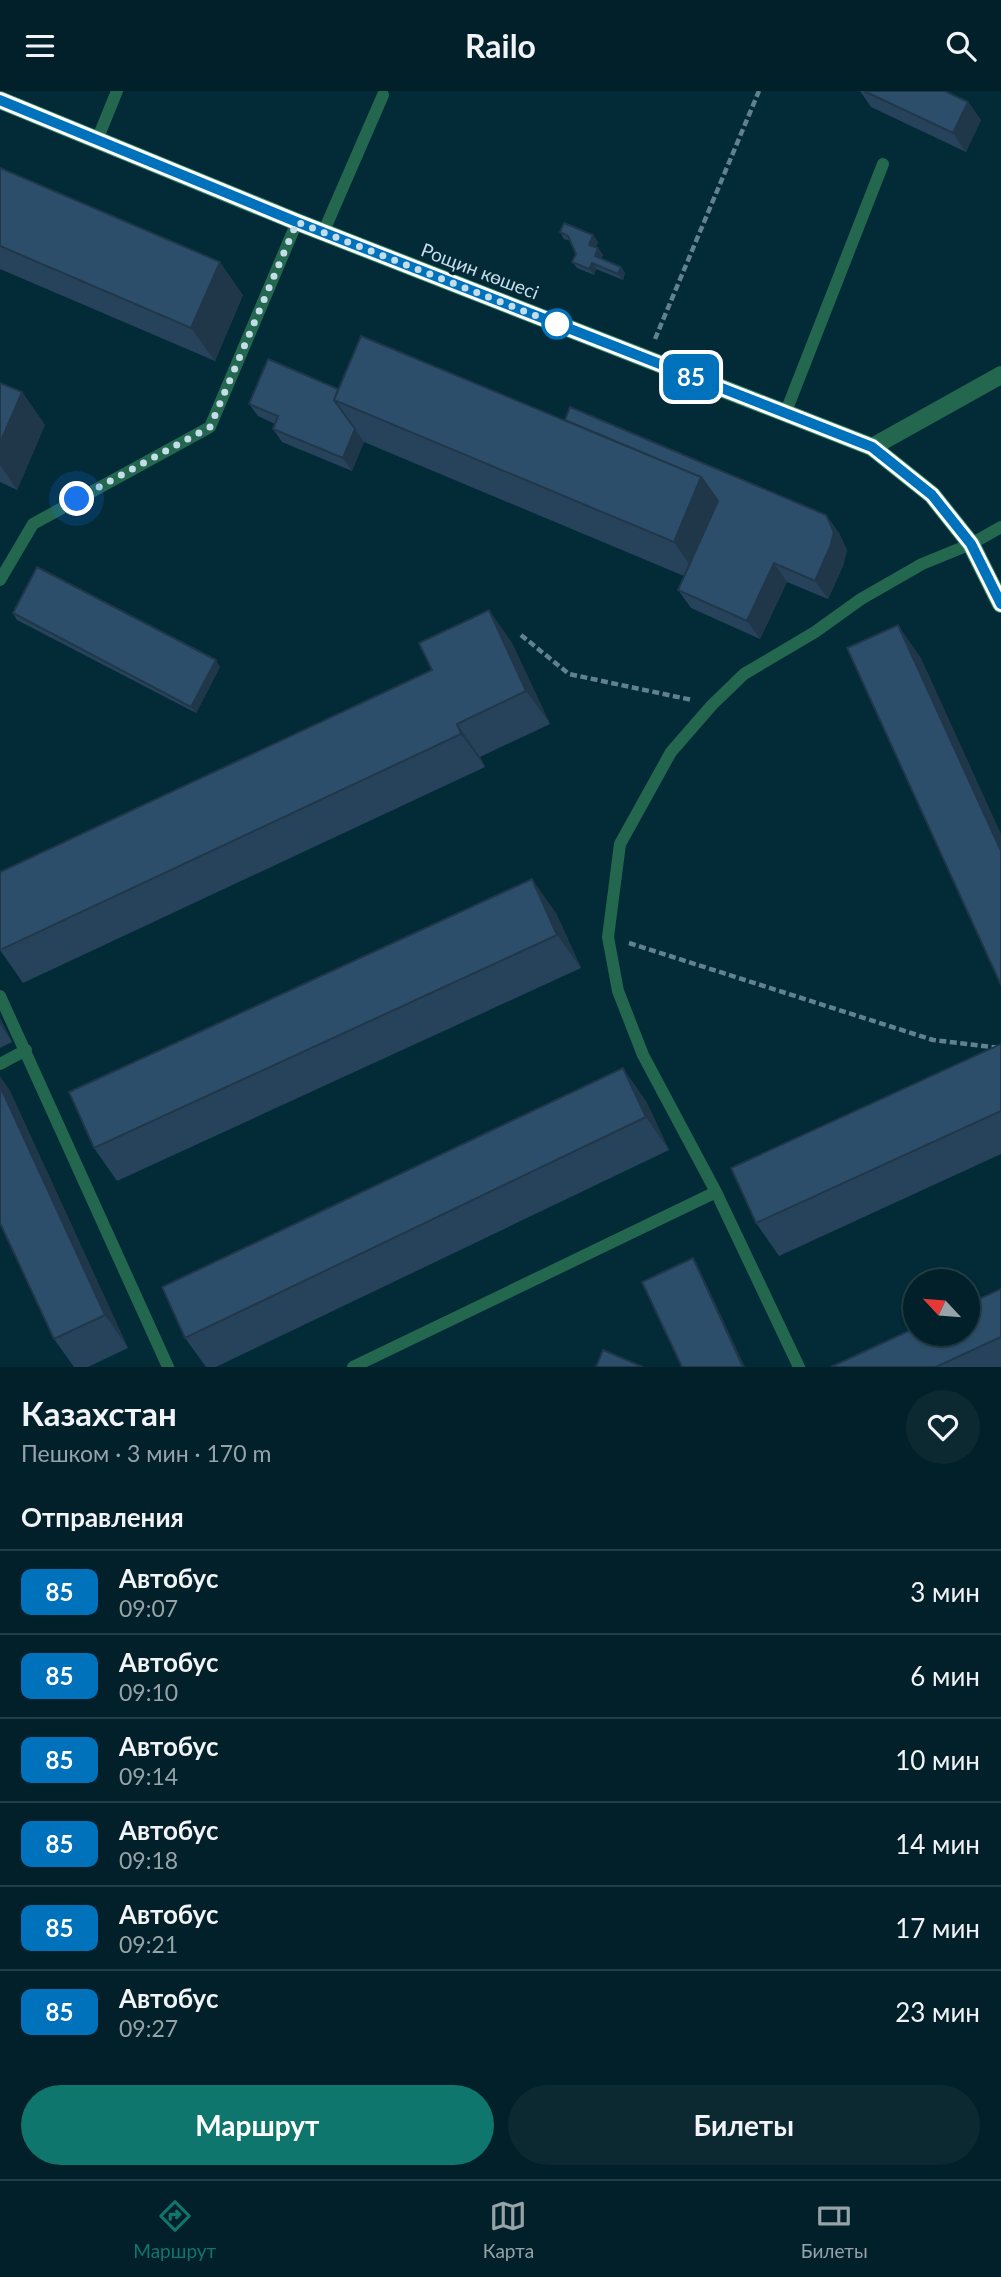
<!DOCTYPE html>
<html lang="ru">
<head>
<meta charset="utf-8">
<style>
  body { margin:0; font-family:Lato,sans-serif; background:#0c2831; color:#f1f3f6; height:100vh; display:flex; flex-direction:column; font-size:26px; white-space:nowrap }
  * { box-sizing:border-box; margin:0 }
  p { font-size:23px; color:#96a3a8 }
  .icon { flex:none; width:38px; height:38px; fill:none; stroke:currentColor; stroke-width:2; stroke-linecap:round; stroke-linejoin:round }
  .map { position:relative; height:1276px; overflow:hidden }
  .panel { display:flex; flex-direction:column; background:#022029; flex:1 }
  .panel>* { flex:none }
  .badge { padding:0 14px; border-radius:10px; font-size:24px; line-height:46px }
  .needle { width:46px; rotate:296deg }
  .buttons { position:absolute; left:903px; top:1178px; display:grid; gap:14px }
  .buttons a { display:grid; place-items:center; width:77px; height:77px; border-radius:50%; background:#022029; box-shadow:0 2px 5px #0004,0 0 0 2px #233e46; font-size:35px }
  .you { position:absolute; width:35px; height:35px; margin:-18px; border:5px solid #fff; border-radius:50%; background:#1a73e8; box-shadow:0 0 0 10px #1a73e833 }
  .map>.badge { position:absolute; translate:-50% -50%; box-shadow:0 0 0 4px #fff }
  h2 { padding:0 21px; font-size:26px; line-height:63px }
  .round { display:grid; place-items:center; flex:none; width:74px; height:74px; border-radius:37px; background:#0c2831 }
  .overview { display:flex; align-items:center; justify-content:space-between; height:119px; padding:0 21px }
  h1 { font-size:33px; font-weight:700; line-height:52px }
  .cta { display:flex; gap:14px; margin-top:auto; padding:14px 21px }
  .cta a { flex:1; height:80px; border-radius:42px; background:#0f766e; color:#fff; font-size:28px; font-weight:700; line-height:80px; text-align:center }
  .cta a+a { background:#0c2831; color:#f1f3f6 }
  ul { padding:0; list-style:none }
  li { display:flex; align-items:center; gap:21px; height:84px; padding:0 21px; border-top:2px solid #233e46 }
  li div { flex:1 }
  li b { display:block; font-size:26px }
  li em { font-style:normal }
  li .badge { min-width:77px; font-weight:700; text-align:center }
  header { display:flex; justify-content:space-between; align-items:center; height:91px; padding:0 21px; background:#022029; font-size:32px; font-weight:700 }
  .dock { display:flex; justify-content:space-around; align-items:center; height:98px; border-top:2px solid #233e46; background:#022029; font-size:19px; color:#96a3a8 }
  .dock a { display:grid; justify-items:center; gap:4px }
  .dock .current { color:#0f766e }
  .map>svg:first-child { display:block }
</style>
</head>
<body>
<header><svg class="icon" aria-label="menu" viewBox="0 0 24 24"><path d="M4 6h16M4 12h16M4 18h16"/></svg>Railo<svg class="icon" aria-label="search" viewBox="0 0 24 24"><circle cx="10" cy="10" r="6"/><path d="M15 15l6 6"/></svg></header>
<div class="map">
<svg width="1001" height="1276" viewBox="0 0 1001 1276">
  <rect width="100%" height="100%" fill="#022a37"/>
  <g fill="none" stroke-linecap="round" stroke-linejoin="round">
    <path stroke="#60818d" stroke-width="4.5" stroke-dasharray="7 3.5" stroke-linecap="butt" d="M 655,248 L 759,0
      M 521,544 L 569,583 L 692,609
      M 629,852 L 933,949 L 1001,957"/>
    <path stroke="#24674f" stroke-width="12" d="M 97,49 L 117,0
      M 323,142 L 383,4
      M 785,323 L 883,73
      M 0,489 L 33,433 L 210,336 L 297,131
      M 0,905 L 168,1276
      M 0,973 L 26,959
      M 353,1276 L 716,1101
      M 799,1276 L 716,1101 L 643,964 L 618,900 L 608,846 L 620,753 L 671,661 L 712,614 L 744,583 L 815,541 L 861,508 L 922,473 L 971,453 L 1001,436"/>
    <path stroke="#24674f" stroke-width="18" d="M 872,356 L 1001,284"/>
    <path stroke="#338869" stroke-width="18" d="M 0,9 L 297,131 L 872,356 L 932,404 L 971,453 L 1001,513"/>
  </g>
  <path fill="#27435b" d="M 860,0 L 945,0 L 968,11 L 981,29 L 966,61 L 871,16 Z
    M 0,77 L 243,204 L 215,270 L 0,178 Z
    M 560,141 L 593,144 L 598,151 L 596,156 L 598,157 L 603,164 L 601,168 L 621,176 L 625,182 L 623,189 L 596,178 L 594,184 L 577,177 L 572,171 L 576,163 L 571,150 L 564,148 Z
    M 0,292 L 22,301 L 45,334 L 17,399 L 0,391 Z
    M 338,298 L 565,329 L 826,424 L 839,442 L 847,459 L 843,475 L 828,508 L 787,491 L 760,548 L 691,517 L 678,499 L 684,485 L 364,351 L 352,380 L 282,351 L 273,338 L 275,333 L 258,325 L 249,313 Z
    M 489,519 L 512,552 L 550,633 L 480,666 L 485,676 L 23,892 L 0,859 L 0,781 L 432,579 Z
    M 13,522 L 220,576 L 196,622 L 17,529 Z
    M 556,822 L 581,877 L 117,1090 L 94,1057 Z
    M 0,927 L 12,951 L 0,957 Z
    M 1001,953 L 1001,1063 L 779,1165 L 756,1132 Z
    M 9,998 L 128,1257 L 88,1276 L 74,1276 L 54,1248 Z
    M 646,1010 L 669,1059 L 216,1276 L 206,1276 L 185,1247 Z
    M 1001,1198 L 1001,1276 L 831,1276 Z"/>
  <path fill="#20374a" d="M 968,11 L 981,29 L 966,61 L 953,42 Z
    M 593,144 L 598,151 L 594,160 L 589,154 Z
    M 598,157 L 603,164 L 599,172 L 595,165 Z
    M 220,171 L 243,204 L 215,270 L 191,237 Z
    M 592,172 L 596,178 L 594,184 L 589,178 Z
    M 621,176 L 625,182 L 623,189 L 618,183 Z
    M 22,301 L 45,334 L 17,399 L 0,374 L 0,352 Z
    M 355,338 L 364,351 L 352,380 L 343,367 Z
    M 701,386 L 731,429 L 703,493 L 674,451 Z
    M 826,424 L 839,442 L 847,459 L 843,475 L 828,508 L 815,490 Z
    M 774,472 L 787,491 L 760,548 L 747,530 Z
    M 489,519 L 512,552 L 550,633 L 526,600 Z
    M 898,534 L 921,567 L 1001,743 L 1001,760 Z
    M 216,569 L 220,576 L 196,622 L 191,616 Z
    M 457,633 L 480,666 L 485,676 L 461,643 Z
    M 532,788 L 556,822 L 581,877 L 557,844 Z
    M 0,927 L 12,951 L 0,933 Z
    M 623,977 L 646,1010 L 669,1059 L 646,1026 Z
    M 0,985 L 9,998 L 128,1257 L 105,1224 L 0,995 Z
    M 693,1167 L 697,1173 L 745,1276 L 743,1276 Z"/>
  <path fill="#2d4e6a" stroke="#20374a" stroke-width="2" d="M 864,0 L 945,0 L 968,11 L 953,42 Z
    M 0,77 L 220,171 L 191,237 L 0,155 Z
    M 564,132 L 593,144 L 589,154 L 598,157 L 595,165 L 621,176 L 618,183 L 592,172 L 589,178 L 572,171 L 576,163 L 568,145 L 560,141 Z
    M 361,245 L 701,386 L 674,451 L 334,309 Z
    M 268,268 L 338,298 L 334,309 L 355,338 L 343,367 L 273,338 L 278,325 L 249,313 Z
    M 0,292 L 22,301 L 0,352 Z
    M 570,316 L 826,424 L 834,441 L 830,456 L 815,490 L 774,472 L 747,530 L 678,499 L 718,410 L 701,386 L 565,329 Z
    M 37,476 L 216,569 L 191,616 L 13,522 Z
    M 489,519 L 526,600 L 457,633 L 461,643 L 0,859 L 0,781 L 432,579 L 419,552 Z
    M 898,534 L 1001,760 L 1001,894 L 847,557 Z
    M 532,788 L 557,844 L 94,1057 L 69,1001 Z
    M 1001,953 L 1001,1020 L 756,1132 L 731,1077 Z
    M 623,977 L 646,1026 L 185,1247 L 162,1196 Z
    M 0,995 L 105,1224 L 54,1248 L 0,1132 Z
    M 693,1167 L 743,1276 L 682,1276 L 642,1191 Z
    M 1001,1198 L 1001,1246 L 936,1276 L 831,1276 L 915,1237 L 915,1242 L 968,1242 L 968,1213 Z
    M 603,1259 L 643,1276 L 596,1276 Z"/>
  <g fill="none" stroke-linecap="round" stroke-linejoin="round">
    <g stroke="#fff" stroke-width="16">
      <path id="line" d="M 0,9 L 297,131 L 872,356 L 932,404 L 971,453 L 1001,513"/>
    </g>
    <use href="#line" stroke="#0072bc" stroke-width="10"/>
    <path stroke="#c4dde8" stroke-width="7" stroke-dasharray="0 12.6" d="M 77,408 L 210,336 L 297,131 L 557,233"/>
  </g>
  <circle fill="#fff" stroke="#0072bc" stroke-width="3.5" cx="557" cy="233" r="14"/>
  <g text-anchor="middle" stroke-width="7" stroke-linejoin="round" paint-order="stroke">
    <g font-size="19" fill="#c4dde8" stroke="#022a37">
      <text transform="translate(480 180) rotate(21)" y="7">Рощин көшесі</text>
    </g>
  </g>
</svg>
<div class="buttons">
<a><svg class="needle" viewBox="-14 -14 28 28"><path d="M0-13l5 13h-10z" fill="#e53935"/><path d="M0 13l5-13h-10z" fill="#96a3a8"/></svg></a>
</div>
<div class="you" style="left:77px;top:408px"></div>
<b class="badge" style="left:691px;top:286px;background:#0072bc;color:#fff">85</b>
</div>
<section class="panel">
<div class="overview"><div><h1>Казахстан</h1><p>Пешком · 3 мин · 170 m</p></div><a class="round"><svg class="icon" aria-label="heart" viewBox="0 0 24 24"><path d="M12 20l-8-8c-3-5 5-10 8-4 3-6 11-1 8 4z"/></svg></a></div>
<h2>Отправления</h2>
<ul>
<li><span class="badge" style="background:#0072bc;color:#fff">85</span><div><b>Автобус</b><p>09:07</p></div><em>3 мин</em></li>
<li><span class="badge" style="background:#0072bc;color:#fff">85</span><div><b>Автобус</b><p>09:10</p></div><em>6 мин</em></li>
<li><span class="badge" style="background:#0072bc;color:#fff">85</span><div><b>Автобус</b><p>09:14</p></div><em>10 мин</em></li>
<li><span class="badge" style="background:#0072bc;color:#fff">85</span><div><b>Автобус</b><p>09:18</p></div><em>14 мин</em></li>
<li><span class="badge" style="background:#0072bc;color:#fff">85</span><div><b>Автобус</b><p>09:21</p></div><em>17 мин</em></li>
<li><span class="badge" style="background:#0072bc;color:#fff">85</span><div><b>Автобус</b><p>09:27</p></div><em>23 мин</em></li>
</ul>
<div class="cta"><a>Маршрут</a><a>Билеты</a></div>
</section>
<nav class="dock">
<a class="current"><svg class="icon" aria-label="directions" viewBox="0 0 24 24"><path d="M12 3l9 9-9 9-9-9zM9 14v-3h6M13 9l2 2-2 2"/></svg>Маршрут</a>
<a><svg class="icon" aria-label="map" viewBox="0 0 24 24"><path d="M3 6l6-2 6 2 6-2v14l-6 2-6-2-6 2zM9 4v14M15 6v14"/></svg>Карта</a>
<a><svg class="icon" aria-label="tickets" viewBox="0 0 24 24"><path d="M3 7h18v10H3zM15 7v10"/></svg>Билеты</a>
</nav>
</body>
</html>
